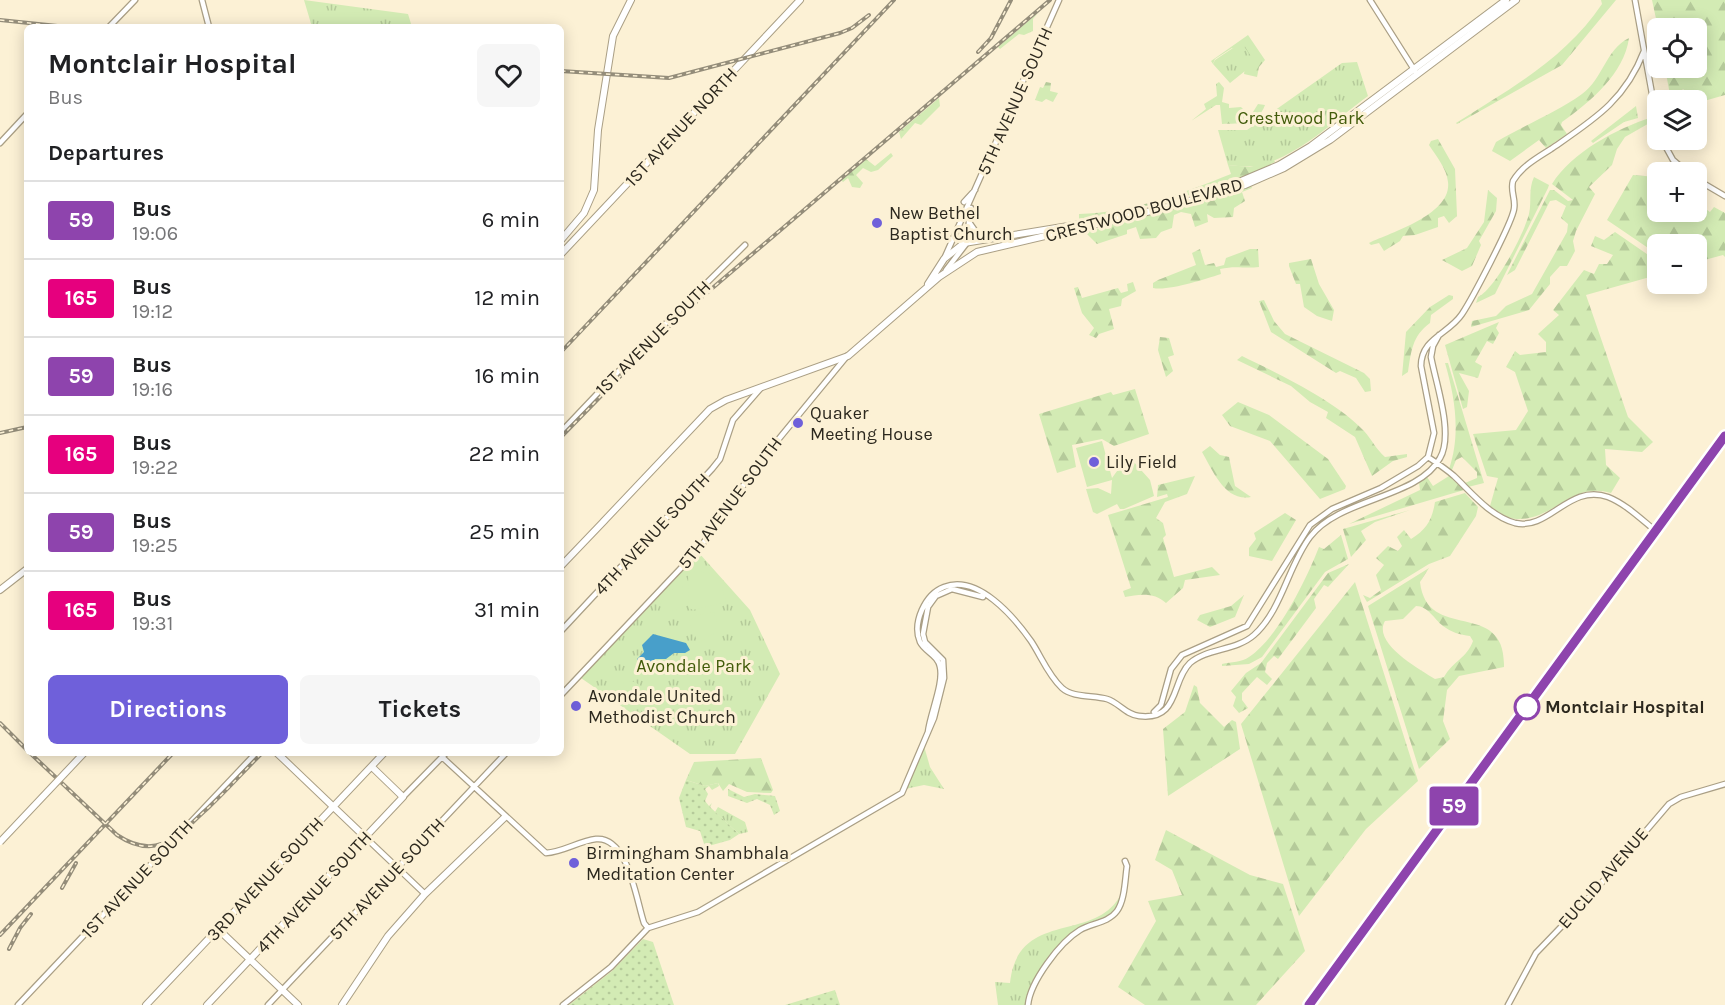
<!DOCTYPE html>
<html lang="en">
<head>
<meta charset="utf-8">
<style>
  body { margin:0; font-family:Karla,sans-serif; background:#f6f6f6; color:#202124; height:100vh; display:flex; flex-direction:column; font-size:22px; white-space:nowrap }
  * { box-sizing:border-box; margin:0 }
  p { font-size:20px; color:#757577 }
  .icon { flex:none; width:33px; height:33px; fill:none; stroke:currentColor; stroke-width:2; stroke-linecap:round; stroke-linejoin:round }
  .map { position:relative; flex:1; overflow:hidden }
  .sheet { position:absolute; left:24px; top:24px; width:540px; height:732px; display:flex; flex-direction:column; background:#fff; border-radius:9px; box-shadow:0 3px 15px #0003 }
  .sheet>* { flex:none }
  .badge { padding:0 12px; border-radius:4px; font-size:21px; line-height:39px }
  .tools { position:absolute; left:1647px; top:18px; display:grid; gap:12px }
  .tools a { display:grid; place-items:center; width:60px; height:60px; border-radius:9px; background:#fff; box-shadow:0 3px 15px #0003; font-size:30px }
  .map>.badge { position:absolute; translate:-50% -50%; box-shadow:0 0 0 3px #fff }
  h2 { padding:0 24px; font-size:22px; line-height:54px }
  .round { display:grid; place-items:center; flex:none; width:63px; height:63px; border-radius:9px; background:#f6f6f6 }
  .headline { display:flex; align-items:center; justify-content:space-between; height:102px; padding:0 24px }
  h1 { font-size:28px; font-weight:700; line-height:45px }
  .cta { display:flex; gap:12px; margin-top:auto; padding:12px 24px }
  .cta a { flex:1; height:69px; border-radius:9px; background:#6f60da; color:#fff; font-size:24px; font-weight:700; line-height:69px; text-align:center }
  .cta a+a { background:#f6f6f6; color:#202124 }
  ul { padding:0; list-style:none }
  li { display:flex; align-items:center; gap:18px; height:78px; padding:0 24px; border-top:2px solid #e0e0e0 }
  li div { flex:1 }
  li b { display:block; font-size:22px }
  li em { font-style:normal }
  li .badge { min-width:66px; font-weight:700; text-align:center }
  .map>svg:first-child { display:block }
</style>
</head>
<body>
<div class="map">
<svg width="1725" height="1005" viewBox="0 0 1725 1005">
  <defs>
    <pattern id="grass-dots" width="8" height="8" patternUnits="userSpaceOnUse" patternTransform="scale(1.5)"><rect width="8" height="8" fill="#d3ebb4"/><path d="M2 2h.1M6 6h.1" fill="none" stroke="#b5ca9a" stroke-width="1.8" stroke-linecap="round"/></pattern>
    <pattern id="forest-firs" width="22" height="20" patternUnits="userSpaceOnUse" patternTransform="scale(1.5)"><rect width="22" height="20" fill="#d3ebb4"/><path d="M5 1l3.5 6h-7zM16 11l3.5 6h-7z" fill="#b5ca9a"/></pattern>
    <pattern id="park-tufts" width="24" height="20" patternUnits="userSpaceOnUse" patternTransform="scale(1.5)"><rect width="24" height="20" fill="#d3ebb4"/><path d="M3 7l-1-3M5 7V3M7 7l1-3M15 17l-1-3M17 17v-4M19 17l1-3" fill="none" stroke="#b5ca9a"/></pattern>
  </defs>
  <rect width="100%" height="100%" fill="#fcf1d5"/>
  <path fill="url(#grass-dots)" d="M 686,780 L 705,786 L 718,783 L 719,786 L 712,790 L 709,786 L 705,789 L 708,794 L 705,801 L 709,806 L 712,803 L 710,807 L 739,834 L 730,840 L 705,847 L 700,831 L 686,827 L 679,798 Z
    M 728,789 L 744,797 L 755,794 L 775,796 L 780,811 L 774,815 L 770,805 L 757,799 L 747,803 L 728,796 Z
    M 643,939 L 653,942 L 674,1005 L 569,1005 L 612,971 Z
    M 835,990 L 840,1005 L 785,1005 Z"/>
  <path fill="url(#forest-firs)" fill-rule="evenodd" d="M 1601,0 L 1616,0 L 1562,65 L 1457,124 L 1456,123 C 1510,89 1566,58 1602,4 Z
    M 1652,0 L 1725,0 L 1725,95 L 1697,103 L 1683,89 L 1675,100 L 1671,100 L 1665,68 L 1696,68 L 1696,28 L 1658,28 Z
    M 1038,13 L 1033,19 L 1033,31 L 1024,35 L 1019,34 L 1000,49 L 998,47 Z
    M 1248,35 L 1265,60 L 1259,67 L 1257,77 L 1244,74 L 1245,67 L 1236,50 L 1232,48 L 1215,59 L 1213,64 L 1211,61 Z
    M 1629,38 C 1624,74 1590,102 1562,122 L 1561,125 L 1567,134 L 1546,148 L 1539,140 L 1510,161 L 1492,151 L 1496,142 C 1524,125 1556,113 1582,94 C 1603,79 1606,49 1629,38 Z
    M 1046,82 L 1051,83 L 1050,91 L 1058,93 L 1053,102 L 1046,99 L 1042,102 L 1035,100 L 1040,87 L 1043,88 Z
    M 1219,82 L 1224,88 L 1222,102 L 1229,104 L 1229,108 L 1241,107 L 1248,114 L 1253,112 L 1258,104 L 1265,105 C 1257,126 1241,123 1222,124 L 1220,105 L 1216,105 L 1191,121 L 1206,109 L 1204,104 L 1217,96 L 1216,84 Z
    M 939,98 L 940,106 L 921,125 L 915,123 L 901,139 L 899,132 Z
    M 1636,106 L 1638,118 L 1624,122 L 1593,143 L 1591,141 Z
    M 1652,117 L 1653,121 L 1625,137 L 1617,149 L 1612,165 L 1589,187 L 1595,194 L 1576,231 L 1573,241 L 1575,251 L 1567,266 L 1560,266 L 1550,277 L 1550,284 L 1529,310 L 1471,327 L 1472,321 L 1496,316 L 1506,306 L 1532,294 L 1567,232 L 1568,224 L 1561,218 L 1566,206 L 1556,200 L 1550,201 L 1515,270 L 1507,275 L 1550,190 L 1554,190 L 1568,201 L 1573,200 L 1552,184 C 1572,152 1616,129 1652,117 Z
    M 1438,139 L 1455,169 L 1457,216 L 1449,223 L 1444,216 L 1438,218 L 1438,227 L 1415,235 L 1403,236 L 1400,241 L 1384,251 L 1379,243 L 1371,245 L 1369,243 C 1393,232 1452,214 1448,182 C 1447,169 1436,156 1429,145 L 1431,141 Z
    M 891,153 L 893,156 L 878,170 L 871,172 L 863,168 L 856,175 L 863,183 L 860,188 L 852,187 L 848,178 L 843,182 L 841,180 L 866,159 L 875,166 Z
    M 1274,160 L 1275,162 C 1214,194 1145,206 1079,221 L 1079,214 C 1131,213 1183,193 1231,174 L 1228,165 L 1250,167 Z
    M 1633,175 L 1657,177 L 1658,212 L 1696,212 L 1697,203 L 1710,212 L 1714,207 L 1725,213 L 1725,257 L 1723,255 L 1697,262 L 1696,244 L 1658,244 L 1657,254 L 1607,220 Z
    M 1534,177 L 1549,185 L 1548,188 L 1495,294 L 1476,303 L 1478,297 C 1495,289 1524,234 1529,214 C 1532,201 1528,190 1534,177 Z
    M 1251,186 L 1252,188 L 1242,192 L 1245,201 L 1234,208 L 1233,217 L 1214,218 L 1207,214 L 1208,222 L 1195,227 L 1191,214 L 1181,212 L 1174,215 L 1172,228 L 1161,232 L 1156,238 L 1140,239 L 1136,227 L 1127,230 L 1127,234 L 1097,244 L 1085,232 Z
    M 1488,190 L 1497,198 L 1496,211 L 1479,241 L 1481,245 L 1472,266 L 1462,271 L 1442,260 L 1467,248 L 1484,222 Z
    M 1615,232 L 1657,261 L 1657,275 L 1586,295 L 1628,417 L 1653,442 L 1642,452 L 1605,449 L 1606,465 L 1620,478 L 1611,493 C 1571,481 1555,519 1519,519 C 1509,520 1499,512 1490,506 L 1498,478 L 1487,476 L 1473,434 L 1516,430 L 1528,411 L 1515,372 L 1506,367 L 1515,351 L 1520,355 L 1546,352 L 1546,342 L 1538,334 L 1559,315 L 1553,310 L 1584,270 L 1594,274 L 1599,264 L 1607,264 L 1613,255 L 1591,246 L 1595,236 L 1604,240 Z
    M 1200,249 L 1205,265 L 1214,263 L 1216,267 L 1224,265 L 1226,258 L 1250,249 L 1258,249 L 1259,267 C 1243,269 1237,265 1220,269 L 1221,274 C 1202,280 1169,291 1153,288 L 1153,283 L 1158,280 L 1196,265 L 1192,253 Z
    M 1311,259 L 1319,284 L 1334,310 L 1332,321 L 1317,316 L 1304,307 L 1300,284 L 1296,284 L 1289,266 L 1289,263 Z
    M 1133,282 L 1136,291 L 1122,299 L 1121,306 L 1109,309 L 1114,329 L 1099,334 L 1096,338 L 1089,335 L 1094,328 L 1082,313 L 1074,288 L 1078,287 L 1082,298 L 1118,288 L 1121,293 L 1128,291 L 1127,284 Z
    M 1449,295 L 1453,296 L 1453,299 L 1431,315 L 1430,323 C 1412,336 1411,352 1408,372 L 1402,376 L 1406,332 L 1430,307 Z
    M 1264,300 L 1274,321 L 1285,334 L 1364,373 L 1370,379 L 1371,391 L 1365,392 L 1356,378 L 1340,371 L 1336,373 L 1271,332 L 1259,301 Z
    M 1499,322 L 1496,328 L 1499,333 L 1493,344 L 1487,341 L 1475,362 L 1482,366 L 1478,378 L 1459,373 L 1469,391 L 1467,407 L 1463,409 L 1445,345 Z
    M 1160,337 L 1169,338 L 1174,355 L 1168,357 L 1173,371 L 1166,377 L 1158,350 Z
    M 1242,356 C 1279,374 1336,401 1364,431 C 1372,440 1376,449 1385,457 L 1407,454 L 1407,457 L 1393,461 L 1372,476 L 1355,437 L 1326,418 L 1328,412 L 1310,402 L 1291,386 L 1237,360 Z
    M 1445,363 L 1448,363 L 1484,483 L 1468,487 L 1465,483 L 1477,478 L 1477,472 L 1462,457 L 1456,460 L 1452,470 L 1449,469 C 1461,435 1455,397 1445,363 Z
    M 1135,389 L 1149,434 L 1114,446 L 1102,439 L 1072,445 L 1076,467 L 1057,473 L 1039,414 L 1111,392 L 1113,395 Z
    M 1238,402 L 1269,415 L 1328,459 L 1346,486 L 1345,489 L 1320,499 L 1270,441 L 1230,426 L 1222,415 Z
    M 1210,446 L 1220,455 L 1229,457 L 1235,486 L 1251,497 C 1225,502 1213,471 1202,452 Z
    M 1195,476 L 1187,494 L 1165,502 L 1156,518 L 1163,523 L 1166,535 L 1163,538 L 1174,577 L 1212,567 L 1220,575 L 1185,580 L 1183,588 L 1166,603 C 1155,592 1139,594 1125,597 L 1123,591 L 1131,588 L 1108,515 L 1168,497 L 1167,494 L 1157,497 L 1158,485 Z
    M 1449,476 L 1464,490 L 1349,524 L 1420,490 L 1419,482 L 1427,477 L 1433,486 Z
    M 1465,493 L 1478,507 L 1476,516 L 1450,556 L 1429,564 L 1367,602 L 1363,595 L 1370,598 L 1381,590 L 1376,575 L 1384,565 L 1376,558 L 1388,546 L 1398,551 L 1402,546 L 1397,537 L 1404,530 L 1411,539 C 1427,529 1432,520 1435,502 Z
    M 1410,510 L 1375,522 L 1361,531 L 1366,540 L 1351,557 L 1343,529 Z
    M 1285,513 L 1296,520 L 1272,561 L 1249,556 L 1249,548 L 1256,539 L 1254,533 Z
    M 1341,535 L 1348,559 L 1325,572 L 1262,657 L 1249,664 L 1222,666 L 1222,664 C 1231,662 1242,662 1249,657 C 1278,638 1307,578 1319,547 L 1324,549 Z
    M 1349,564 L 1328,587 L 1324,585 L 1314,599 L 1316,608 L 1278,659 L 1274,656 L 1267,663 L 1265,672 L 1272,679 L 1267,685 L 1257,677 L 1242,693 L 1242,700 L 1248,708 L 1239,713 L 1233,706 L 1236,697 L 1231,691 L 1246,673 L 1261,663 L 1328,573 Z
    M 1429,568 L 1420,582 C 1427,644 1506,597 1504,667 L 1459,676 L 1447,690 L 1443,721 L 1450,739 L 1419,769 L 1368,606 ZM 1416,606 C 1428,606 1434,619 1443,626 C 1451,632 1460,635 1470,636 L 1473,641 C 1467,658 1453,661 1444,677 L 1435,679 C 1419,669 1372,643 1385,621 L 1403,619 Z
    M 1355,582 L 1418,781 L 1366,829 L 1299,916 L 1241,724 Z
    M 1244,595 L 1235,617 L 1210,627 L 1197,620 L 1200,615 L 1231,606 Z
    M 1194,685 L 1197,687 L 1200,703 L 1224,727 L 1232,720 L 1236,722 L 1240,749 L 1168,796 L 1163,729 L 1185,712 Z
    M 761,758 L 773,790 L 771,793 L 747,792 L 729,784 L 723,791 L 718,783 L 705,786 L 686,780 L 694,762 Z
    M 1166,830 L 1250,875 L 1283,884 L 1305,951 L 1256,1005 L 1145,1005 L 1118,987 L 1156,921 L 1148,901 L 1182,895 L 1172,870 L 1155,860 Z"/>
  <path fill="url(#park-tufts)" d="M 304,0 L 408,14 L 412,27 L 312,27 Z
    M 1243,45 L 1253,59 L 1245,71 L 1230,83 L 1213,64 L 1215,60 L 1233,48 L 1236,49 Z
    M 1357,62 L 1368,96 C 1335,120 1301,154 1261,165 C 1250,168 1239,166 1228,165 L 1218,130 L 1247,130 L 1342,63 Z
    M 699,553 L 750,610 L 780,674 L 735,754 L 690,754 L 581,678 Z
    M 924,746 L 930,767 L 944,789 L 924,785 L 905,789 Z
    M 718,807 L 745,822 L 748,832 L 739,834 L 715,812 Z
    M 1121,894 C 1120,919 1097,916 1082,927 C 1058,944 1030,976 1027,1005 L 998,1005 L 995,982 L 1010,983 C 1018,908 1096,944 1121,894 Z"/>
  <path fill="#d3ebb4" d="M 367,12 L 370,27 L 335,27 L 332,14 Z
    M 1102,441 L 1112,478 L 1120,467 L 1133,461 L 1150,480 L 1154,496 L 1124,509 L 1120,509 L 1117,504 L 1097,514 L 1093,512 L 1086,489 L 1098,488 L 1111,494 L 1112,480 L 1087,487 L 1076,448 Z
    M 696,571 L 709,573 L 720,580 L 726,602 L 693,610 L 689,608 L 688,573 Z
    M 682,586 L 683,608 L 673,611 L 659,606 L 667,591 Z
    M 714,612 L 717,623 L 715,633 L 698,643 L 689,621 L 697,615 Z
    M618 693a12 12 0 1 1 24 0a12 12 0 1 1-24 0Z"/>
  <path fill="#489fca" d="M 653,634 L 686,643 L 690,650 L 685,653 L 674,653 L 666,659 L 655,659 L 647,667 L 641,667 L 637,659 L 644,652 L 642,645 Z"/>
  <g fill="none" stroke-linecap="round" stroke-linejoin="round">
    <g stroke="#aa9f85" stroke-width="7">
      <path id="minor" d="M 202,0 L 209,27
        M 1370,0 L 1415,71
        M 1635,0 L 1658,127
        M 109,27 L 135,0
        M 1662,140 L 1673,160 L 1687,172
        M 0,143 L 27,114
        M 1696,179 L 1725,196
        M 964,202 L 975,190
        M 969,222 L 976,232 L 991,237
        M 944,259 L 1059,0
        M 946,270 L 966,244 L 971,208
        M 561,432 L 634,355 L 745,245
        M 1428,457 C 1437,463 1446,469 1454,476 C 1472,493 1490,516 1515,523 C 1549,531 1569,483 1608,497 C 1626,504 1642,520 1657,532
        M 561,631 L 712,469 L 720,459 L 733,420 L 760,389
        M 561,695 L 699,549 L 759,463 L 847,356
        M 1154,712 L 1161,705 L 1171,669 L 1182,655 L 1247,626 L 1310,525 L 1332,509 L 1381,488 L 1418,466 L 1428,457 L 1434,433 L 1421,366 C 1421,338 1449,334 1462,314 C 1472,299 1512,223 1514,209 C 1516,199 1510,191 1513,181 C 1522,166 1537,158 1551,149 C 1593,120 1625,101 1644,51
        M 928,732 C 930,714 944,683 940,667 C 938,655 925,652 920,642 C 912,623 925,594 944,587 C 978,574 1014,617 1031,641 C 1041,656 1048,675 1062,688 C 1073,698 1093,695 1107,699 C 1118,702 1126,715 1139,716 C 1180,721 1171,681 1190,663 C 1207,648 1236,651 1254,635 C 1282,610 1288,566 1310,537 C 1339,498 1419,498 1440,458 C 1454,434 1436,384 1431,357 L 1433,346 L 1439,335
        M 442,757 L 546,853 C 563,852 579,841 596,839 C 628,836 636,899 644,923 L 648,928
        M 403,797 L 446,753
        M 365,837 L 425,894
        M 18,1005 L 256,753
        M 268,1005 L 506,753
        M 563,1005 L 611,967 L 648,928 L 698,912 L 902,793 L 934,718 L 944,678 L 943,660 L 925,642 L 923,634 L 928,607 L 936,596 L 952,589 L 983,597
        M 1028,1005 C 1030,982 1060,942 1080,930 C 1092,923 1108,923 1117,911 C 1125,900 1125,879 1127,866 L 1125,861
        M 1508,1005 L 1536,953 L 1586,901 L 1669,804 L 1681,797 L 1725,784"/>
    </g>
    <g stroke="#aa9f85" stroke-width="8">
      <path id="major" d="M 1234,184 L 1279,165 L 1311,146 L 1506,0
        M 561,240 L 584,213 L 594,190 L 598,130 L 613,36 L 631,0
        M 561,254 L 800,0
        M 928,284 L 944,259 L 964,243 L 1099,221
        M 603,522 L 710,409 L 726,400 L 848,356 L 939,277 L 977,252 L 1168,207 L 1245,185 L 1284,168 L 1330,140 L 1516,0
        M 561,566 L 605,520
        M 0,590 L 27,569
        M 277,753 L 365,837
        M 218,929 L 298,1005
        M 146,1005 L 384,753
        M 207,1005 L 403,797 L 372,767
        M 342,1005 L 388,936 L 425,894 L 505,817
        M 1309,1005 L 1725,436"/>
    </g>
    <use href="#minor" stroke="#fff" stroke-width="4.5"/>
    <use href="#major" stroke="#fff" stroke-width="6"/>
    <g stroke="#948d7a" stroke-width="4">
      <path id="rail" d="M 0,20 L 67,27
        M 978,52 L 991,38 L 1011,0
        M 561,71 L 669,78 L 840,33 L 852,28 L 869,15
        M 561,352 L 894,0
        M 0,433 L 27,427
        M 561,437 L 675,320 L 1050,0
        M 0,723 L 27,750
        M 30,753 L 117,835 C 159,863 180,833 209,807 C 227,790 244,771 262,753
        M 62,888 L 76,863
        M 0,935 L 173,753
        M 9,949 L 20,928 L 31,914"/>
    </g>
    <use href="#rail" stroke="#fcf1d5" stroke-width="1.5" stroke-dasharray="4.5" stroke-linecap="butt"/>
    <g stroke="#aa9f85" stroke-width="8" stroke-linecap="butt">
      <path id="major-bridge" d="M 0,842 L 84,753"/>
    </g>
    <use href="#major-bridge" stroke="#fff" stroke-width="6"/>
  </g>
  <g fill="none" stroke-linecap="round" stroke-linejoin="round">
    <g stroke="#fff" stroke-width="14">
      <path id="line" d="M 1309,1005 L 1725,436"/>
    </g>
    <use href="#line" stroke="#8e44ad" stroke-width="9"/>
  </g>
  <g fill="#6f60da" stroke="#fcf1d5" stroke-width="2">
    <circle cx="877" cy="223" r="6"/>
    <circle cx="798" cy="423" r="6"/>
    <circle cx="1094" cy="462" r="6"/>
    <circle cx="576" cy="706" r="6"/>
    <circle cx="574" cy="863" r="6"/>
  </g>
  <circle fill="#fff" stroke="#8e44ad" stroke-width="3" cx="1527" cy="707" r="12"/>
  <g text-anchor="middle" stroke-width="6" stroke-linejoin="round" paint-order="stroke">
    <g font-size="18" fill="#2c281e" stroke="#fcf1d5">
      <text transform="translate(1015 101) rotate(-66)" y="6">5TH AVENUE SOUTH</text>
      <text transform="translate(681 127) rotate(-47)" y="6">1ST AVENUE NORTH</text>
      <text transform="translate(1144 210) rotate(-15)" y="6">CRESTWOOD BOULEVARD</text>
      <text transform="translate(653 338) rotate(-45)" y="6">1ST AVENUE SOUTH</text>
      <text transform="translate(730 503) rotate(-53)" y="6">5TH AVENUE SOUTH</text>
      <text transform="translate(652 534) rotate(-47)" y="6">4TH AVENUE SOUTH</text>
      <text transform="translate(1603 878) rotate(-49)" y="6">EUCLID AVENUE</text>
      <text transform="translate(137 879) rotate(-47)" y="6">1ST AVENUE SOUTH</text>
      <text transform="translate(265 879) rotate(-47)" y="6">3RD AVENUE SOUTH</text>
      <text transform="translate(387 879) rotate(-47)" y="6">5TH AVENUE SOUTH</text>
      <text transform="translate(314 892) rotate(-47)" y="6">4TH AVENUE SOUTH</text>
    </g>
    <g font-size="18" fill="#425c0b" stroke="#fcf1d5">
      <text x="1301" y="124">Crestwood Park</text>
      <text x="694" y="672">Avondale Park</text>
    </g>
    <g font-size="18" fill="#2c281e" stroke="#fcf1d5" text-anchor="start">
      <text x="889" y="219">New Bethel<tspan x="889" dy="21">Baptist Church</tspan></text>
      <text x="810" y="419">Quaker<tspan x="810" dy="21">Meeting House</tspan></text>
      <text x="1106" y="468">Lily Field</text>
      <text x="588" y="702">Avondale United<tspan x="588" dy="21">Methodist Church</tspan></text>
      <text x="586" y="859">Birmingham Shambhala<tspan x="586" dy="21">Meditation Center</tspan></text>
    </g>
    <g font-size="18" font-weight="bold" fill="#2c281e" stroke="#fcf1d5" text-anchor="start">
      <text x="1545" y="713">Montclair Hospital</text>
    </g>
  </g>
</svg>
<div class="tools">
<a><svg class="icon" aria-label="locate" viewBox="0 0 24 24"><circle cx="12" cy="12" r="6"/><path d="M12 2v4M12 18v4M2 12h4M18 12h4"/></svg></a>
<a><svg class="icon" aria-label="layers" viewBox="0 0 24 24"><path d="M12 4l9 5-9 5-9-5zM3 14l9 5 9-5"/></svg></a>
<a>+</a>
<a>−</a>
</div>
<b class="badge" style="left:1454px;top:806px;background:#8e44ad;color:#fff">59</b>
<section class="sheet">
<div class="headline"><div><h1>Montclair Hospital</h1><p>Bus</p></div><a class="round"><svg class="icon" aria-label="heart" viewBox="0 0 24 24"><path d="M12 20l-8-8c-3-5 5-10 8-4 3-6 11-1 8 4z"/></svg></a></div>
<h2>Departures</h2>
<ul>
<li><span class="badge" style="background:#8e44ad;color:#fff">59</span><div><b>Bus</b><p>19:06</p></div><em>6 min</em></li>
<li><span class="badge" style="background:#e6007e;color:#fff">165</span><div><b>Bus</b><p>19:12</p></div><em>12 min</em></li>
<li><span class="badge" style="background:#8e44ad;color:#fff">59</span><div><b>Bus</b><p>19:16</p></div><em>16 min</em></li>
<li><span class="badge" style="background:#e6007e;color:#fff">165</span><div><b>Bus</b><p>19:22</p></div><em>22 min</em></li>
<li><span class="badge" style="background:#8e44ad;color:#fff">59</span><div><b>Bus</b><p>19:25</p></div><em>25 min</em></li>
<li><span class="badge" style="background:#e6007e;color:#fff">165</span><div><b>Bus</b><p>19:31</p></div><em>31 min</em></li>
</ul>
<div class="cta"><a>Directions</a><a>Tickets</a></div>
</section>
</div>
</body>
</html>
